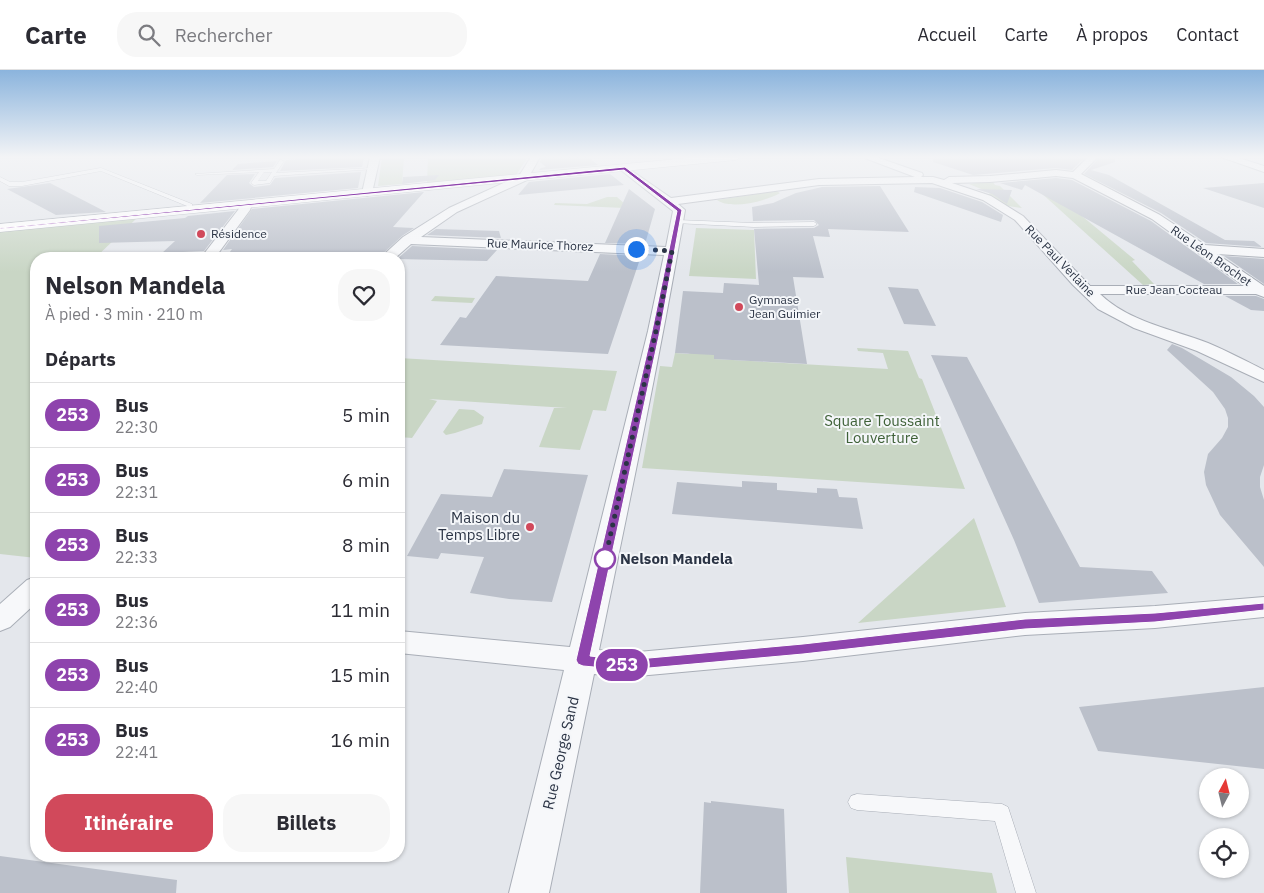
<!DOCTYPE html>
<html lang="fr">
<head>
<meta charset="utf-8">
<style>
  body { margin:0; font-family:"IBM Plex Sans",sans-serif; background:#f7f7f7; color:#2b2b33; height:100vh; display:flex; flex-direction:column; font-size:19px; white-space:nowrap }
  * { box-sizing:border-box; margin:0 }
  p { font-size:16px; color:#7c7c81 }
  .icon { flex:none; width:28px; height:28px; fill:none; stroke:currentColor; stroke-width:2; stroke-linecap:round; stroke-linejoin:round }
  .map { position:relative; flex:1; overflow:hidden }
  .drawer { position:absolute; left:30px; top:182px; width:375px; height:610px; display:flex; flex-direction:column; background:#fff; border-radius:20px; box-shadow:0 1px 4px #0004 }
  .drawer>* { flex:none }
  .badge { padding:0 10px; border-radius:16px; font-size:18px; line-height:32px }
  .needle { width:32px; rotate:7deg }
  .buttons { position:absolute; left:1199px; top:698px; display:grid; gap:10px }
  .buttons a { display:grid; place-items:center; width:50px; height:50px; border-radius:50%; background:#fff; box-shadow:0 1px 4px #0004; font-size:25px }
  .you { position:absolute; width:25px; height:25px; margin:-12px; border:4px solid #fff; border-radius:50%; background:#1a73e8; box-shadow:0 0 0 8px #1a73e833 }
  .map>.badge { position:absolute; translate:-50% -50%; box-shadow:0 0 0 2px #fff }
  h2 { padding:0 15px; font-size:19px; line-height:45px }
  .round { display:grid; place-items:center; flex:none; width:52px; height:52px; border-radius:20px; background:#f7f7f7 }
  .overview { display:flex; align-items:center; justify-content:space-between; height:85px; padding:0 15px }
  h1 { font-size:24px; font-weight:800; line-height:38px }
  .cta { display:flex; gap:10px; margin-top:auto; padding:10px 15px }
  .cta a { flex:1; height:58px; border-radius:20px; background:#d1495b; color:#fff; font-size:20px; font-weight:800; line-height:58px; text-align:center }
  .cta a+a { background:#f7f7f7; color:#2b2b33 }
  ul { padding:0; list-style:none }
  li { display:flex; align-items:center; gap:15px; height:65px; padding:0 15px; border-top:1px solid #e1e1e2 }
  li div { flex:1 }
  li b { display:block; font-size:19px }
  li em { font-style:normal }
  li .badge { min-width:55px; font-weight:700; text-align:center }
  header { display:flex; align-items:center; gap:30px; box-sizing:border-box; height:70px; padding:0 25px; background:#fff; border-bottom:1px solid #e1e1e2 }
  header strong { font-size:24px }
  nav { display:flex; gap:28px; margin-inline-start:auto; font-size:18px }
  .search { width:350px; height:45px; background:#f7f7f7; display:flex; align-items:center; gap:12px; box-sizing:border-box; padding:0 18px; border-radius:20px; color:#7c7c81; font-size:19px }
  .map>svg:first-child { display:block }
</style>
</head>
<body>
<header>
<strong>Carte</strong>
<div class="search"><svg class="icon" aria-label="search" viewBox="0 0 24 24"><circle cx="10" cy="10" r="6"/><path d="M15 15l6 6"/></svg>Rechercher</div>
<nav><a>Accueil</a><a>Carte</a><a>À propos</a><a>Contact</a></nav>
</header>
<div class="map">
<svg width="1264" height="823" viewBox="0 0 1264 823">
  <rect width="100%" height="100%" fill="#e4e7ec"/>
  <path fill="#c9d6c5" d="M 382,87 L 404,87 L 402,114 L 378,116 Z
    M 428,87 L 528,87 L 516,105 L 427,114 Z
    M 992,111 L 995,115 L 1000,116 L 1022,138 L 1008,136 L 986,125 L 991,123 L 969,114 Z
    M 776,121 L 780,123 C 767,131 730,140 717,130 Z
    M 1039,121 L 1053,122 L 1135,190 L 1132,191 L 1154,214 L 1143,215 Z
    M 607,127 L 617,127 L 626,135 L 625,138 L 554,135 L 555,133 L 587,134 Z
    M 137,148 L 94,189 L 36,189 L 36,488 L 0,484 L 0,161 Z
    M 696,158 L 754,160 L 756,209 L 689,206 Z
    M 435,226 L 475,228 L 472,233 L 431,231 Z
    M 715,274 L 714,289 L 888,299 L 883,283 L 858,281 L 857,278 L 908,281 L 919,308 L 922,309 L 965,419 L 642,398 L 660,296 L 672,297 L 675,283 L 688,284 Z
    M 399,288 L 617,301 L 606,341 L 593,340 L 580,380 L 539,377 L 554,338 L 567,338 L 429,329 L 437,331 L 412,368 L 399,367 Z
    M 459,339 L 474,340 L 484,347 L 482,354 L 455,363 L 446,365 L 443,362 Z
    M 974,448 L 1006,537 L 858,553 Z
    M 846,787 L 992,803 L 997,823 L 849,823 Z"/>
  <path fill="#bbc0ca" d="M 364,87 L 362,97 L 280,101 L 286,90 Z
    M 542,87 L 588,87 L 598,95 L 539,100 L 541,98 L 546,97 L 540,92 Z
    M 934,87 L 1085,87 L 1072,100 L 1056,98 L 973,105 L 933,92 Z
    M 1100,87 L 1115,87 L 1115,92 L 1091,100 L 1109,105 L 1225,170 L 1254,171 L 1262,177 L 1206,173 L 1161,143 L 1084,104 Z
    M 277,91 L 273,97 L 232,100 L 238,94 Z
    M 361,102 L 358,118 L 200,133 L 227,105 L 255,104 L 249,113 L 254,117 L 270,115 L 275,108 Z
    M 610,104 L 624,115 L 518,125 L 529,112 Z
    M 439,105 L 435,110 L 402,114 L 403,107 Z
    M 1056,108 L 1072,110 L 1151,151 L 1238,214 L 1204,214 L 1025,115 L 1022,120 L 1000,113 Z
    M 50,113 L 106,142 L 56,145 L 7,119 Z
    M 1264,113 L 1264,138 L 1203,118 Z
    M 880,116 L 909,162 L 828,159 L 830,167 L 813,166 L 824,208 L 793,207 L 807,294 L 714,289 L 714,285 L 675,283 L 683,221 L 723,223 L 724,213 L 759,215 L 754,159 L 814,158 L 819,155 L 814,150 L 753,151 L 752,137 L 773,133 L 796,123 L 822,117 Z
    M 915,117 L 940,118 L 982,132 L 1003,145 L 1001,152 L 914,122 Z
    M 629,119 L 655,139 L 645,174 L 605,173 Z
    M 976,119 L 1012,120 L 1007,134 L 992,124 Z
    M 424,122 L 393,157 L 414,158 L 402,166 L 377,189 L 225,189 L 232,179 L 223,180 L 252,139 Z
    M 235,141 L 204,181 L 162,183 L 175,171 L 99,173 L 99,156 L 185,148 L 188,146 Z
    M 436,159 L 499,161 L 501,168 L 427,165 Z
    M 412,176 L 497,180 L 487,191 L 397,189 Z
    M 600,184 L 641,186 L 608,284 L 440,275 L 460,247 L 466,248 L 496,206 L 588,211 Z
    M 1224,186 L 1264,189 L 1264,214 Z
    M 888,217 L 918,219 L 936,256 L 904,254 Z
    M 1225,226 L 1256,226 L 1264,229 L 1264,241 L 1251,240 Z
    M 1172,274 L 1182,278 L 1231,307 L 1254,326 L 1264,337 L 1264,395 L 1260,407 L 1260,417 L 1264,430 L 1264,497 L 1220,445 L 1206,415 L 1204,402 L 1208,384 L 1222,368 L 1228,357 L 1228,348 L 1225,339 L 1213,322 L 1167,280 Z
    M 931,285 L 967,287 L 1080,497 L 1152,501 L 1168,523 L 1039,533 L 1014,470 Z
    M 504,399 L 588,405 L 552,532 L 509,529 L 470,523 L 484,487 L 441,483 L 438,489 L 407,486 L 441,424 L 492,427 Z
    M 742,411 L 777,413 L 777,420 L 817,423 L 817,418 L 837,419 L 839,427 L 857,428 L 863,459 L 672,444 L 677,412 L 742,417 Z
    M 1264,617 L 1264,699 L 1098,681 L 1079,637 Z
    M 711,731 L 784,739 L 787,823 L 700,823 L 704,732 L 711,733 Z
    M 0,786 L 177,810 L 176,823 L 0,823 Z"/>
  <g fill="none" stroke-linecap="round" stroke-linejoin="round">
    <g stroke="#a9aeb7" stroke-width="1">
      <path id="lane" d="M 280,90 L 284,91 L 276,103 L 372,98 L 374,99 L 274,106 L 270,113 L 254,115 L 251,113 L 259,102 L 197,105 L 195,104 L 274,99 ZM 264,102 L 272,102 L 266,111 L 258,111 Z
        M 101,98 L 192,134 L 192,140 L 187,141 L 187,136 L 101,101 L 22,116 L 9,116 L 0,111 L 0,107 L 10,112 L 22,112 Z
        M 677,150 L 754,153 L 814,152 L 817,154 L 814,156 L 754,157 L 675,153 L 674,152 Z
        M 857,724 L 1002,734 L 1008,737 L 1036,823 L 1016,823 L 995,751 L 857,740 L 851,738 L 848,732 L 851,726 Z"/>
    </g>
    <g stroke="#a9aeb7" stroke-width="2">
      <path id="street" d="M 370,87 L 380,87 L 372,123 L 367,126 L 362,123 Z
        M 531,87 L 540,87 L 527,110 L 457,142 L 421,167 L 666,177 L 673,141 L 622,101 L 622,97 L 625,96 L 671,128 L 819,109 L 915,107 L 862,87 L 876,87 L 922,103 L 923,105 L 921,107 L 933,107 L 944,110 L 949,107 L 990,106 L 1056,100 L 1073,102 L 1088,87 L 1098,87 L 1081,104 L 1160,145 L 1205,175 L 1264,179 L 1264,187 L 1217,184 L 1264,216 L 1264,227 L 1256,224 L 1100,224 C 1129,252 1172,259 1208,273 C 1227,281 1246,291 1264,300 L 1264,312 L 1197,281 L 1134,258 L 1098,239 L 1073,215 L 1015,150 L 983,130 L 932,113 L 819,115 L 678,134 L 685,140 C 660,287 629,434 599,580 L 627,583 L 803,567 L 1025,543 L 1155,536 L 1264,527 L 1264,547 L 1155,558 L 1025,565 L 803,591 L 627,607 L 594,604 L 549,823 L 509,823 L 564,600 L 399,583 L 399,561 L 570,577 L 648,261 L 664,185 L 411,174 L 394,189 L 379,189 L 403,167 L 449,138 L 519,106 ZM 1056,106 L 1073,108 L 1152,149 L 1244,216 L 1090,216 L 1023,146 L 991,126 L 952,113 L 990,112 Z
        M 1221,87 L 1236,87 L 1264,96 L 1264,102 Z
        M 246,131 L 252,134 L 250,140 L 214,189 L 200,189 L 238,140 L 242,132 Z
        M 36,507 L 36,533 L 10,557 L 0,561 L 0,534 L 27,510 Z"/>
    </g>
    <g stroke="#a9aeb7" stroke-width="1">
      <path id="secondary" d="M 698,87 L 741,87 L 736,90 L 0,162 L 0,154 Z"/>
    </g>
    <use href="#lane" fill="#f7f8fa" fill-rule="evenodd"/>
    <use href="#street" fill="#f7f8fa" fill-rule="evenodd"/>
    <use href="#secondary" fill="#fff" fill-rule="evenodd"/>
  </g>
  <linearGradient id="sky" x2="0" y2="1"><stop stop-color="#8bb4dd"/><stop offset="0.43" stop-color="#f3f4f6"/><stop offset="1" stop-color="#f3f4f6" stop-opacity="0"/></linearGradient>
  <rect width="1264" height="202" fill="url(#sky)"/>
  <path fill="#8e44ad" stroke="#fff" d="M 625,97 L 682,140 L 660,261 L 590,586 L 627,590 L 803,574 L 1025,549 L 1155,543 L 1264,533 L 1264,540 L 1155,552 L 1025,559 L 803,584 L 627,600 L 583,596 L 578,594 L 576,590 L 652,261 L 677,141 L 624,100 L 0,159 L 0,158 Z"/>
  <g fill="none" stroke-linecap="round" stroke-linejoin="round">
    <path stroke="#2b3445" stroke-width="5" stroke-dasharray="0 9" d="M 605,489 L 604,494 L 656,261 L 672,181 L 636,179"/>
  </g>
  <g fill="#d1495b" stroke="#f4f6f9" stroke-width="2">
    <circle cx="201" cy="164" r="5"/>
    <circle cx="739" cy="237" r="5"/>
    <circle cx="530" cy="457" r="5"/>
  </g>
  <circle fill="#fff" stroke="#8e44ad" stroke-width="2.5" cx="605" cy="489" r="10"/>
  <g text-anchor="middle" stroke-width="4" stroke-linejoin="round" paint-order="stroke">
    <g font-size="12" fill="#2b3445" stroke="#f4f6f9" text-anchor="start">
      <text x="211" y="168">Résidence</text>
      <text x="749" y="234">Gymnase<tspan x="749" dy="14">Jean Guimier</tspan></text>
    </g>
    <g font-size="12" fill="#2b3445" stroke="#f4f6f9">
      <text transform="translate(540 175) rotate(2)" y="4">Rue Maurice Thorez</text>
      <text transform="translate(1211 186) rotate(35)" y="4">Rue Léon Brochet</text>
      <text transform="translate(1060 191) rotate(46)" y="4">Rue Paul Verlaine</text>
      <text x="1174" y="224">Rue Jean Cocteau</text>
    </g>
    <g font-size="15" fill="#3f6138" stroke="#f4f6f9">
      <text x="882" y="356">Square Toussaint<tspan x="882" dy="17">Louverture</tspan></text>
    </g>
    <g font-size="15" fill="#2b3445" stroke="#f4f6f9" text-anchor="end">
      <text x="520" y="453">Maison du<tspan x="520" dy="17">Temps Libre</tspan></text>
    </g>
    <g font-size="15" font-weight="bold" fill="#2b3445" stroke="#f4f6f9" text-anchor="start">
      <text x="620" y="494">Nelson Mandela</text>
    </g>
    <g font-size="15" fill="#2b3445" stroke="#f4f6f9">
      <text transform="translate(561 683) rotate(-77)" y="5">Rue George Sand</text>
    </g>
  </g>
</svg>
<div class="buttons">
<a><svg class="needle" viewBox="-14 -14 28 28"><path d="M0-13l5 13h-10z" fill="#e53935"/><path d="M0 13l5-13h-10z" fill="#7c7c81"/></svg></a>
<a><svg class="icon" aria-label="locate" viewBox="0 0 24 24"><circle cx="12" cy="12" r="6"/><path d="M12 2v4M12 18v4M2 12h4M18 12h4"/></svg></a>
</div>
<div class="you" style="left:636px;top:179px"></div>
<b class="badge" style="left:622px;top:595px;background:#8e44ad;color:#fff">253</b>
<section class="drawer">
<div class="overview"><div><h1>Nelson Mandela</h1><p>À pied · 3 min · 210 m</p></div><a class="round"><svg class="icon" aria-label="heart" viewBox="0 0 24 24"><path d="M12 20l-8-8c-3-5 5-10 8-4 3-6 11-1 8 4z"/></svg></a></div>
<h2>Départs</h2>
<ul>
<li><span class="badge" style="background:#8e44ad;color:#fff">253</span><div><b>Bus</b><p>22:30</p></div><em>5 min</em></li>
<li><span class="badge" style="background:#8e44ad;color:#fff">253</span><div><b>Bus</b><p>22:31</p></div><em>6 min</em></li>
<li><span class="badge" style="background:#8e44ad;color:#fff">253</span><div><b>Bus</b><p>22:33</p></div><em>8 min</em></li>
<li><span class="badge" style="background:#8e44ad;color:#fff">253</span><div><b>Bus</b><p>22:36</p></div><em>11 min</em></li>
<li><span class="badge" style="background:#8e44ad;color:#fff">253</span><div><b>Bus</b><p>22:40</p></div><em>15 min</em></li>
<li><span class="badge" style="background:#8e44ad;color:#fff">253</span><div><b>Bus</b><p>22:41</p></div><em>16 min</em></li>
</ul>
<div class="cta"><a>Itinéraire</a><a>Billets</a></div>
</section>
</div>
</body>
</html>
